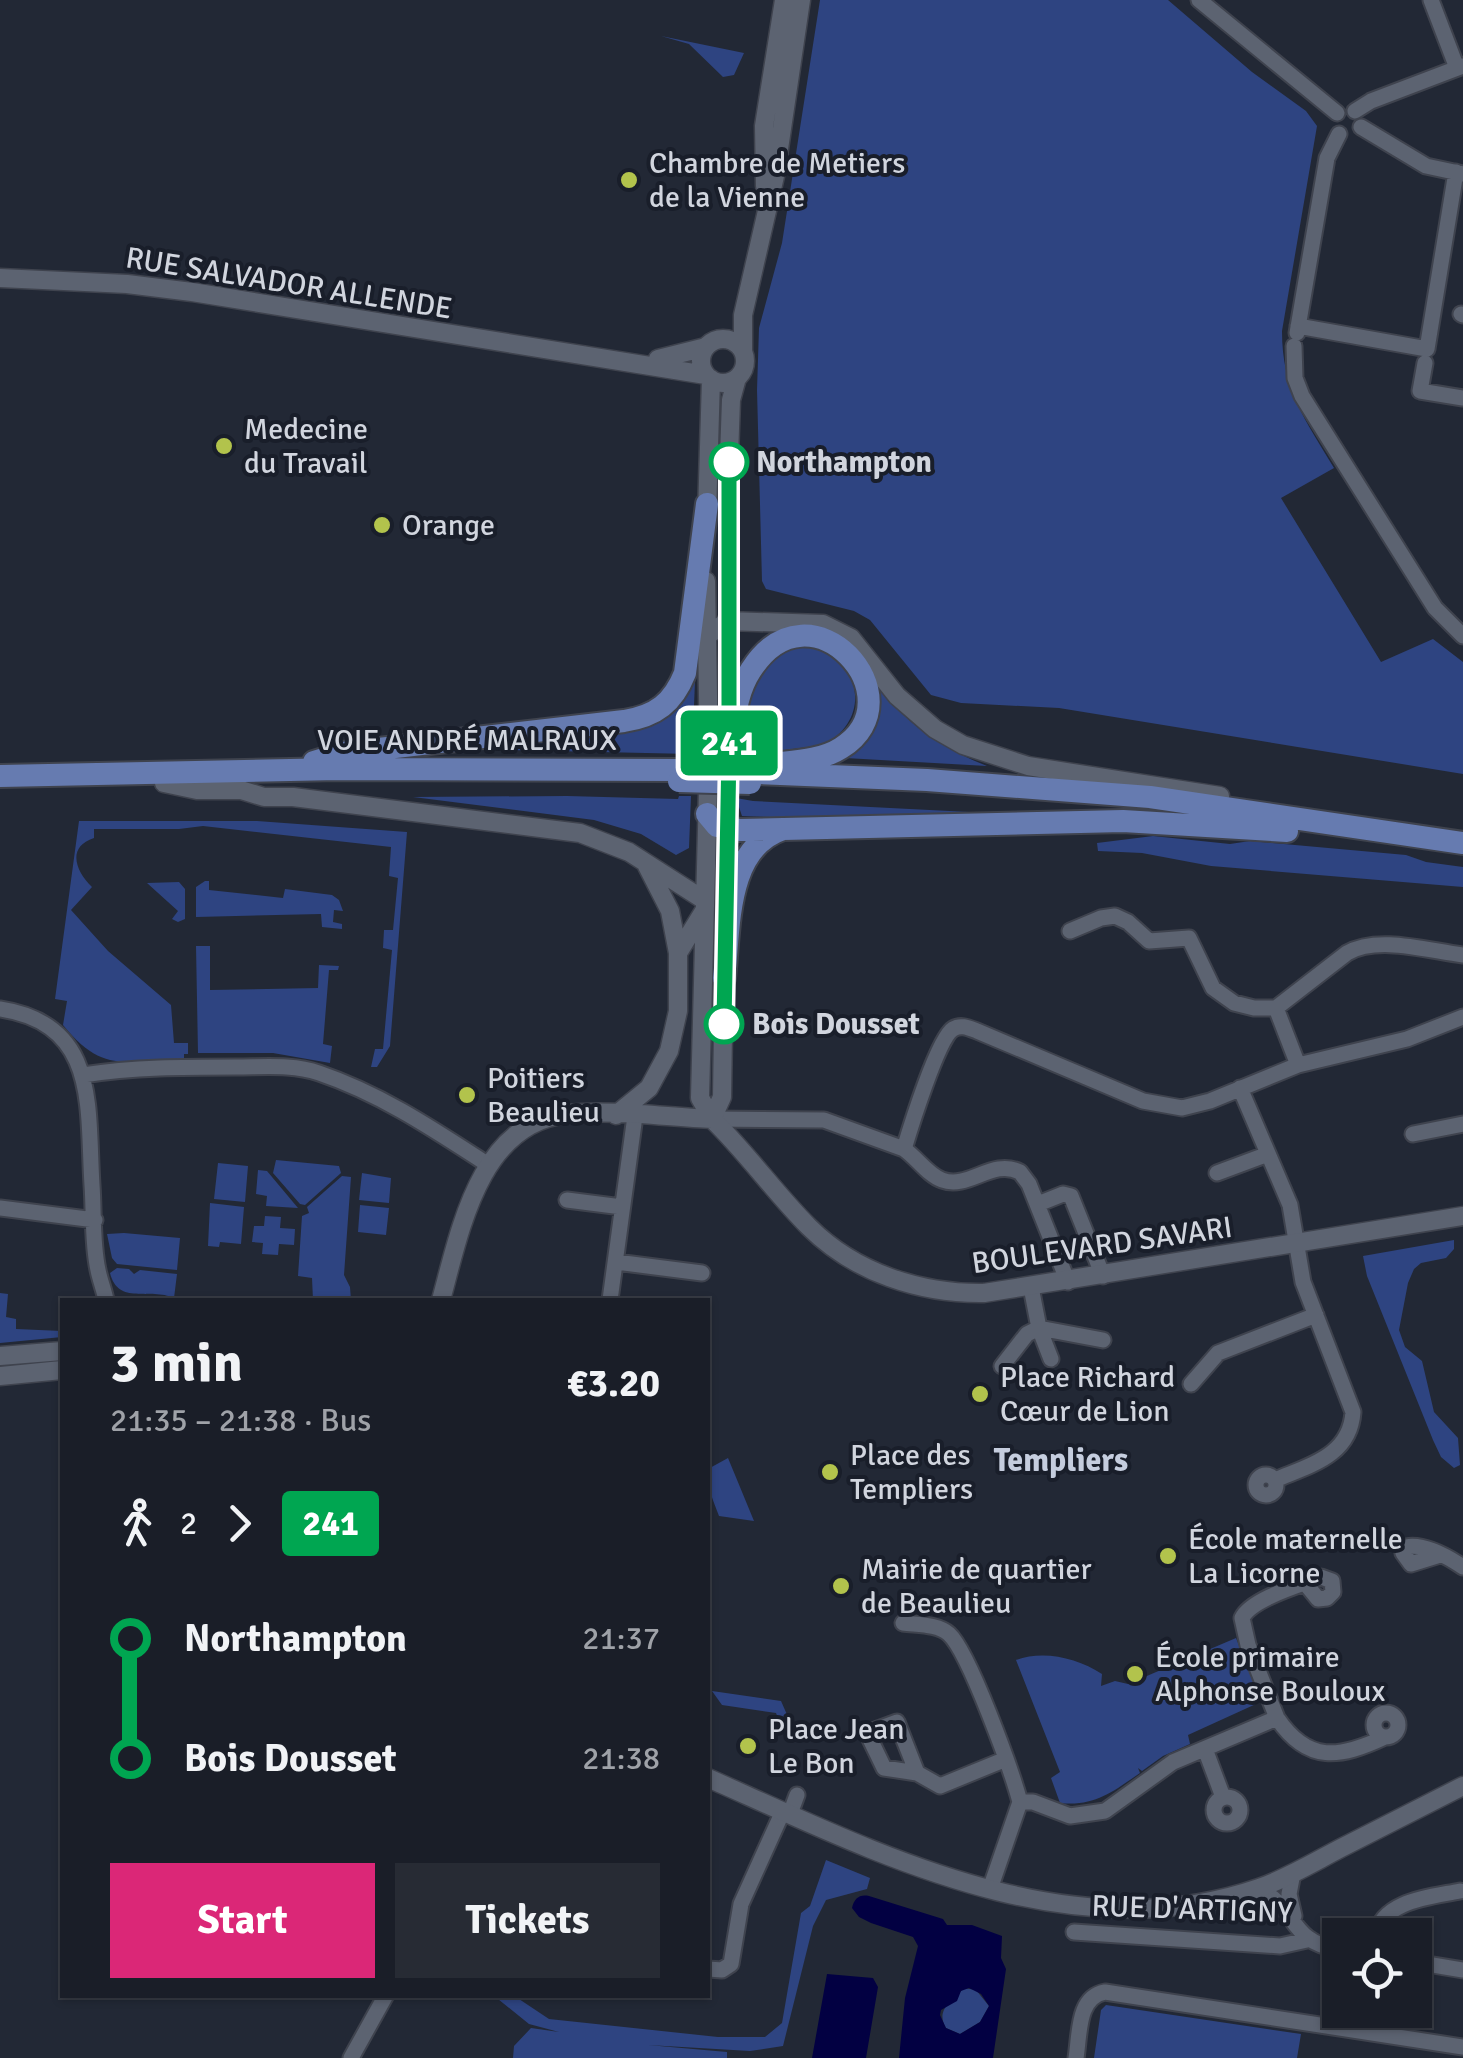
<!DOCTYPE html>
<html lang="en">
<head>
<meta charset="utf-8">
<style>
  body { margin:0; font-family:Signika,sans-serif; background:#272b34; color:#f1f3f6; height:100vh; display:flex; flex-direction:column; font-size:38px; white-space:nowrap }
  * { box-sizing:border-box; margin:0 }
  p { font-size:32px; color:#9fa2a8 }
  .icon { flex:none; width:55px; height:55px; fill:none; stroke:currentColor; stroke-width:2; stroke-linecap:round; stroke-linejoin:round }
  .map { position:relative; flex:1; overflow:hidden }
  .sheet { position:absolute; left:60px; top:1298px; width:650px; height:700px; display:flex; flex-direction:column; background:#1a1e28; border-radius:0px; box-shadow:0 2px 8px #0004,0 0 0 2px #383c45 }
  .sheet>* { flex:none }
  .badge { padding:0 20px; border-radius:8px; font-size:35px; line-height:65px }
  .buttons { position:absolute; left:1322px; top:1918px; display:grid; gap:20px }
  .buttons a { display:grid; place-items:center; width:110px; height:110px; border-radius:0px; background:#1a1e28; box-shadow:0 2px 8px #0004,0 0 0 2px #383c45; font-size:50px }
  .map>.badge { position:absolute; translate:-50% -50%; box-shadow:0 0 0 5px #fff }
  .legs { display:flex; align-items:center; gap:15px; height:110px; padding:0 50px; font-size:32px }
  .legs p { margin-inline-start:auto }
  .summary { display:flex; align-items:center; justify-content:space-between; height:170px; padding:0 50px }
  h1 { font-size:55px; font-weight:700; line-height:75px }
  .action { display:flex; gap:20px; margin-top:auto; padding:20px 50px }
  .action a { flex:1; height:115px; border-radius:0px; background:#db2777; color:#fff; font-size:40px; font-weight:700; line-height:115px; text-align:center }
  .action a+a { background:#272b34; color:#f1f3f6 }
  ul { padding:0 50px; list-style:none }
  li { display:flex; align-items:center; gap:35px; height:120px; font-size:38px }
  li i { display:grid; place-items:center; width:15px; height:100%; margin:0 12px; background:currentColor }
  li i::after { content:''; width:25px; height:25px; margin:-12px; border:8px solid; border-radius:50%; background:#1a1e28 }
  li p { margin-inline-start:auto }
  li:first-child i { background:linear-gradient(#0000 50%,currentColor 0) }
  li:last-child i { background:linear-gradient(currentColor 50%,#0000 0) }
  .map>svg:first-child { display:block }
</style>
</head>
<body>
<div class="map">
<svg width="1463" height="2058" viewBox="0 0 1463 2058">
  <rect width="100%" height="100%" fill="#222835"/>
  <path fill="#2e4481" d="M 820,0 L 1168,0 L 1252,72 L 1306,111 L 1317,126 L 1282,331 C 1282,390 1305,419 1334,468 L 1281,498 L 1381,662 L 1433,639 L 1463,662 L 1463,774 L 1059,708 L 961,703 L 931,695 L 870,620 L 854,611 L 766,589 L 762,581 L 757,390 L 759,328 L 782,243 Z
    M 661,36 L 744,53 L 734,75 L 723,77 L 689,44 Z
    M 697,633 L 692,754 L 467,749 C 518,739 654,748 683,702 C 695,684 694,654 697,633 Z
    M 811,647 C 864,660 871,721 823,745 L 738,756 C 747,710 751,648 811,647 Z
    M 874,679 C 902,722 940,747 987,766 L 845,758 L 864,741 Z
    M 567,796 L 678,799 L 679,796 L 691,796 L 689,848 L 676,855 L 641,834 L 594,820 L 413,797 Z
    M 736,798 L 753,801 L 989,813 L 802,818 L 742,816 Z
    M 79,821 L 257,821 L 407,832 L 390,1046 L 377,1067 L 371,1067 L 375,1049 L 383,1049 L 392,950 L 383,948 L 384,930 L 393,930 L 398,878 L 389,876 L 391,847 L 203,826 L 179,829 L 94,829 L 94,838 C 66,847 76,872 92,887 L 71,910 L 108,951 L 171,1005 L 174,1043 L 188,1043 L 188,1054 L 184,1054 L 184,1060 C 127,1061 102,1074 63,1025 L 67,1001 L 55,999 Z
    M 1153,836 L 1230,844 L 1250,841 L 1406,855 L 1426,862 L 1463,867 L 1463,887 L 1211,866 L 1142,853 L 1098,851 L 1097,843 Z
    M 205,881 L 209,881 L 209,890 L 283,898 L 285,889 L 332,895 L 339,900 L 343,911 L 334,910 L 333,922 L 342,924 L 342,929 L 322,927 L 321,914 L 196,917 L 196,887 Z
    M 179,882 L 185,889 L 185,919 L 178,922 L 172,919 L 178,911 L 147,883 Z
    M 196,946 L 210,946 L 210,990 L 318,988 L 319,965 L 339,966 L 338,970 L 329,970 L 323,1044 L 332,1046 L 330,1063 L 273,1053 L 198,1053 Z
    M 276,1160 L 339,1166 L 341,1173 L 305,1205 L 300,1204 L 273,1173 Z
    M 218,1163 L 248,1166 L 245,1202 L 214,1199 Z
    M 258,1170 L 267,1171 L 298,1208 L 266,1206 L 267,1196 L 256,1194 Z
    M 362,1173 L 391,1178 L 389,1203 L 359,1200 Z
    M 342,1176 L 351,1177 L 344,1275 L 350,1287 L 351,1300 L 313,1300 L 312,1278 L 298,1276 L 302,1216 L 309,1213 L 307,1207 Z
    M 210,1203 L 244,1207 L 241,1244 L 220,1242 L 219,1247 L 208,1246 Z
    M 360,1205 L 389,1208 L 386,1235 L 358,1232 Z
    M 265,1216 L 281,1217 L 280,1228 L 295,1229 L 294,1245 L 279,1244 L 278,1255 L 262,1254 L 263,1243 L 252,1242 L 254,1226 L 264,1226 Z
    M 124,1233 L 180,1238 L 177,1270 L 117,1264 L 112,1258 L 107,1234 Z
    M 1454,1240 L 1454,1249 L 1446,1258 L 1421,1263 L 1414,1269 L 1408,1283 L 1399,1330 L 1405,1347 L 1422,1361 L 1434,1412 L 1458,1438 L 1460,1465 L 1454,1468 L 1441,1457 L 1433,1440 L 1367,1276 L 1363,1256 Z
    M 117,1268 L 129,1269 L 134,1274 L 140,1270 L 177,1274 L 174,1298 C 150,1287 118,1306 110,1273 Z
    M 0,1293 L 8,1294 L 6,1317 L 16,1319 L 16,1329 L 62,1331 L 62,1337 L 0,1343 Z
    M 728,1458 L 754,1521 L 719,1516 C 713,1500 707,1488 708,1469 Z
    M 1236,1638 L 1256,1688 L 1256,1704 L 1188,1735 L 1190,1744 L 1163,1756 L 1142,1771 L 1138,1768 L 1140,1773 C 1114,1791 1094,1807 1060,1803 L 1051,1778 L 1060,1772 L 1016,1660 C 1044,1650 1077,1658 1102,1674 L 1101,1686 L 1115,1681 L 1128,1684 Z
    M 712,1691 L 781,1701 L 796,1735 L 786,1738 L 776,1713 L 722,1705 Z
    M 826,1860 L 870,1878 L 867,1889 L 826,1900 L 813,1926 L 783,2046 L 750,2051 L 648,2045 L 727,2052 L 727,2058 L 513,2058 L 514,2046 L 531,2028 L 559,2032 L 529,2024 L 493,1995 L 513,1995 L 549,2019 L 718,2037 L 765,2037 L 782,2023 L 801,1913 L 810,1906 Z
    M 964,1988 L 976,1990 L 989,2006 L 980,2022 L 960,2034 L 946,2028 C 935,2010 952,2001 964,1988 Z
    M 1106,2005 L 1301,2034 L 1297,2058 L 1094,2058 L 1101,2010 Z"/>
  <path fill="#020042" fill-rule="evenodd" d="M 869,1896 L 943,1919 L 947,1925 L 972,1925 L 1002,1936 L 1001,1958 L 1006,1969 L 993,2058 L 899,2058 L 905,1998 L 918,1946 L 913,1937 L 871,1923 L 859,1917 L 852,1908 C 854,1899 859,1894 869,1896 ZM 969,1988 L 981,1994 L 989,2006 L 980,2022 L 960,2034 L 946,2028 L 940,2015 L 941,2010 L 957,2001 L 961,1991 Z
    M 827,1974 L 873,1978 L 878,1987 L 866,2058 L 812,2058 Z"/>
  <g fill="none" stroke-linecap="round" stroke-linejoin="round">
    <g stroke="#3f434e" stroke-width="19">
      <path id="minor" d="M 1199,0 L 1337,113
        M 1431,0 L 1457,68
        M 1355,111 L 1371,101 L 1463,66
        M 1361,127 L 1426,166 L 1463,174
        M 1461,314 L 1463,315
        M 1298,326 L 1427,349 L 1456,172
        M 1297,333 L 1327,158 L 1339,134
        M 1294,346 L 1295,378 L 1302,396 L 1435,608 L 1463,636
        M 1425,363 L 1420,391 L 1463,398
        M 1070,931 L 1101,918 L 1115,916 L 1128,922 L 1149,941 L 1189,938 L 1213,988 L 1234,1003 L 1254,1008 L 1276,1008 L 1347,953 C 1378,935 1429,951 1463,955
        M 1276,1008 L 1298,1065
        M 0,1009 C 99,1024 87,1107 92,1185 C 94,1213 92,1243 98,1270 C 100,1280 104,1290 106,1300
        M 83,1075 C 134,1067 185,1067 236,1067 C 264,1067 293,1064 319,1073 C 381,1094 433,1129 487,1164
        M 1240,1088 L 1290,1205 L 1303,1282 L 1353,1412 C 1350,1456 1310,1465 1275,1480
        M 712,1119 L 824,1120 L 904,1149 C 910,1129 938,1038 953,1029 C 961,1024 969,1028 977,1031 L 1143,1101 L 1182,1108 L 1210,1101 L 1298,1065 L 1407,1039 L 1463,1017
        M 1413,1134 L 1463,1124
        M 904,1149 C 917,1158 928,1175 942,1180 C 969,1190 992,1158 1020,1172 L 1029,1184 L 1068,1282
        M 1217,1173 L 1268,1154
        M 567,1200 L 622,1207
        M 1038,1204 L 1063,1194 L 1071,1196 L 1103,1276
        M 0,1208 L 95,1220
        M 616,1262 L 702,1273
        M 1031,1287 L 1039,1328 L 1051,1359
        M 610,1300 L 635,1116
        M 1002,1366 L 1027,1334 L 1039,1328 L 1103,1340
        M 1191,1384 L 1218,1353 L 1316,1315
        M1256 1485a10 10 0 1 1 20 0a10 10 0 1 1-20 0Z
        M 1440,1555 L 1411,1564 L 1403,1553 L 1406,1547 C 1424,1543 1448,1557 1463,1567
        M 903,1623 C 917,1625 938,1624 949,1634 C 969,1652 1012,1772 1020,1802
        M1374 1725a12 12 0 1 1 24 0a12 12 0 1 1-24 0Z
        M 1277,1718 C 1308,1764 1340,1758 1385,1737
        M 1205,1749 L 1223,1797
        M 917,1773 L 897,1722 L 870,1732 L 870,1739 L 884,1768 L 917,1773 L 940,1786 L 1006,1759
        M1214 1810a13 13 0 1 1 26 0a13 13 0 1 1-26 0Z
        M 790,1814 L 797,1795
        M 1293,1873 L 1289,1894 L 1294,1916
        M 990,1889 L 1020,1802 L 1033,1802 L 1070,1816 L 1105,1811 L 1173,1762 L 1277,1718 L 1248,1645 L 1242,1618 C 1251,1599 1300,1585 1321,1577 L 1332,1581 L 1333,1592 L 1327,1598 L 1318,1599 L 1305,1583
        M 1257,1889 C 1300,1907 1285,1941 1340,1950
        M 1074,1932 L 1280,1946 L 1307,1940
        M 1376,1935 C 1383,1900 1431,1897 1460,1891
        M 1415,1962 L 1463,1970
        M 708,1969 L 722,1970 L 731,1964 L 741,1904 L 783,1811
        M 351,2058 L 386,1995
        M 1076,2058 C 1080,2034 1077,1997 1105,1992 L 1463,2047"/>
    </g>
    <g stroke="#3f434e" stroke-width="21">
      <path id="tertiary" d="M 765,186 L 764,126 L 784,0
        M 0,278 L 127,284 L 192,292 L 706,375
        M701 361a22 22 0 1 1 44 0a22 22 0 1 1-44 0Z
        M 743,351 L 743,315 L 775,176 L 801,0
        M 658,359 L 706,347
        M 707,515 L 711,379
        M 706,581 L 709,752 L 700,1098 L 712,1119 C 747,1153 775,1193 809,1227 C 855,1273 921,1294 984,1293 L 1463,1216
        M 705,637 L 728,621 L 823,624 L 851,638 L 897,696 L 935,729 L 963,745 L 1028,766 L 1220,796
        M 729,715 L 729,457 L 731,400 L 737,378
        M 164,783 L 197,790 L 241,790 L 264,797 L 293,797 L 580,833 L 629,852 L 704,900
        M 647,866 L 670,911 L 678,953
        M 726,900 L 729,771
        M 616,1115 L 649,1088 L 669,1051 L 678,1011 L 678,953 L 704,911
        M 712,1119 L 722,1097 L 724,966
        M 441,1300 C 460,1231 479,1124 566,1114 C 613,1109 665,1117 712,1119
        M 0,1356 L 62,1351
        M 0,1376 L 62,1370
        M 708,1778 C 877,1853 1070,1953 1259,1888 C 1288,1878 1314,1862 1341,1848 C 1382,1827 1422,1807 1463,1786"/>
    </g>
    <g stroke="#3f434e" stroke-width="26">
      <path id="primary" d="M 729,751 C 734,724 735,694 751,670 C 811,576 920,699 841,748 C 824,759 800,761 781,763
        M 314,762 L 343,753 L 624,721 C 656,716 673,703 685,673 L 707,504
        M 732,772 L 927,780 L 1150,797 L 1463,843
        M 0,776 L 338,769 L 680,770
        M 707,814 L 717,826 L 740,830 L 1123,821 L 1287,831
        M 724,978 C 730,928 725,848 783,829"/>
    </g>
    <use href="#minor" stroke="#5c6371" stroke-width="15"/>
    <use href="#tertiary" stroke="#5c6371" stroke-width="18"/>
    <use href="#primary" stroke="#667bb0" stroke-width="22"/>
    <g stroke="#3f434e" stroke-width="26" stroke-linecap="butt">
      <path id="primary-bridge" d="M 679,781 L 750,783"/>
    </g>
    <use href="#primary-bridge" stroke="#667bb0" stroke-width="22"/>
  </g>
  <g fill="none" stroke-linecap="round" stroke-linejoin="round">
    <g stroke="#fff" stroke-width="22">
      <path id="line-1" d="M 724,1024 L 729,751 L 729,462"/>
    </g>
    <use href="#line-1" stroke="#00a651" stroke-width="15"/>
  </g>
  <g fill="#b2c34c" stroke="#191e2a" stroke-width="4">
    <circle cx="629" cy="180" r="10"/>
    <circle cx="224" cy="446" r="10"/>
    <circle cx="382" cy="525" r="10"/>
    <circle cx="467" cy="1095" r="10"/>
    <circle cx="980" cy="1394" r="10"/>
    <circle cx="830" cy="1472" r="10"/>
    <circle cx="1168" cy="1556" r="10"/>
    <circle cx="841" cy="1586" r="10"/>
    <circle cx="1135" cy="1674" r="10"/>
    <circle cx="748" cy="1746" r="10"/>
  </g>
  <g fill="#fff" stroke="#00a651" stroke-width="5">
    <circle cx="729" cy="462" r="18"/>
    <circle cx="724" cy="1024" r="18"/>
  </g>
  <g text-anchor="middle" stroke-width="8" stroke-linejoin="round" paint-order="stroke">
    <g font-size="30" fill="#d1d5de" stroke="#191e2a" text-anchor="start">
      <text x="649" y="173">Chambre de Metiers<tspan x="649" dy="34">de la Vienne</tspan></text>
      <text x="244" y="439">Medecine<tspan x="244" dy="34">du Travail</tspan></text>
      <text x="402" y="535">Orange</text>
      <text x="487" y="1088">Poitiers<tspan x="487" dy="34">Beaulieu</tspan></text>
      <text x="1000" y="1387">Place Richard<tspan x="1000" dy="34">Cœur de Lion</tspan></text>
      <text x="850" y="1465">Place des<tspan x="850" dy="34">Templiers</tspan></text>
      <text x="1188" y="1549">École maternelle<tspan x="1188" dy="34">La Licorne</tspan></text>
      <text x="861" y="1579">Mairie de quartier<tspan x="861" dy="34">de Beaulieu</tspan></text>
      <text x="1155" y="1667">École primaire<tspan x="1155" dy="34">Alphonse Bouloux</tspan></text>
      <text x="768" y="1739">Place Jean<tspan x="768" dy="34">Le Bon</tspan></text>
    </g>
    <g font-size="30" fill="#d1d5de" stroke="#191e2a">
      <text transform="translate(289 283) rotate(9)" y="10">RUE SALVADOR ALLENDE</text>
      <text x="467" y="750">VOIE ANDRÉ MALRAUX</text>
      <text transform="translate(1102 1245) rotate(-8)" y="10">BOULEVARD SAVARI</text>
      <text transform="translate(1192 1909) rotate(2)" y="10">RUE D'ARTIGNY</text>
    </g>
    <g font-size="30" font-weight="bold" fill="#d1d5de" stroke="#191e2a" text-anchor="start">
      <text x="756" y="472">Northampton</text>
      <text x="752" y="1034">Bois Dousset</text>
    </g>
    <g font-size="32" font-weight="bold" fill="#c5cdde" stroke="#191e2a">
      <text x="1061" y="1471">Templiers</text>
    </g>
  </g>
</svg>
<div class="buttons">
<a><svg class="icon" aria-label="locate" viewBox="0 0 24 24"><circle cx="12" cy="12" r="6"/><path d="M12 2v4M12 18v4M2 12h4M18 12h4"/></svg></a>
</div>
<b class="badge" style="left:729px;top:743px;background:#00a651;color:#fff">241</b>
<section class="sheet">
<div class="summary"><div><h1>3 min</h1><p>21:35 – 21:38 · Bus</p></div><b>€3.20</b></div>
<div class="legs"><svg class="icon" aria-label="walk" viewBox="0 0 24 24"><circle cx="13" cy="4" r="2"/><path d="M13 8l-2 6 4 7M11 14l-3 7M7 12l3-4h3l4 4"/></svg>2<svg class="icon" aria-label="forward" viewBox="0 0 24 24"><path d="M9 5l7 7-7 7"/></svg><b class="badge" style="background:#00a651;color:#fff">241</b></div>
<ul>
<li><i style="color:#00a651"></i><b>Northampton</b><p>21:37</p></li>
<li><i style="color:#00a651"></i><b>Bois Dousset</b><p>21:38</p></li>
</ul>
<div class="action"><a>Start</a><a>Tickets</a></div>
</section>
</div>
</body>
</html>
